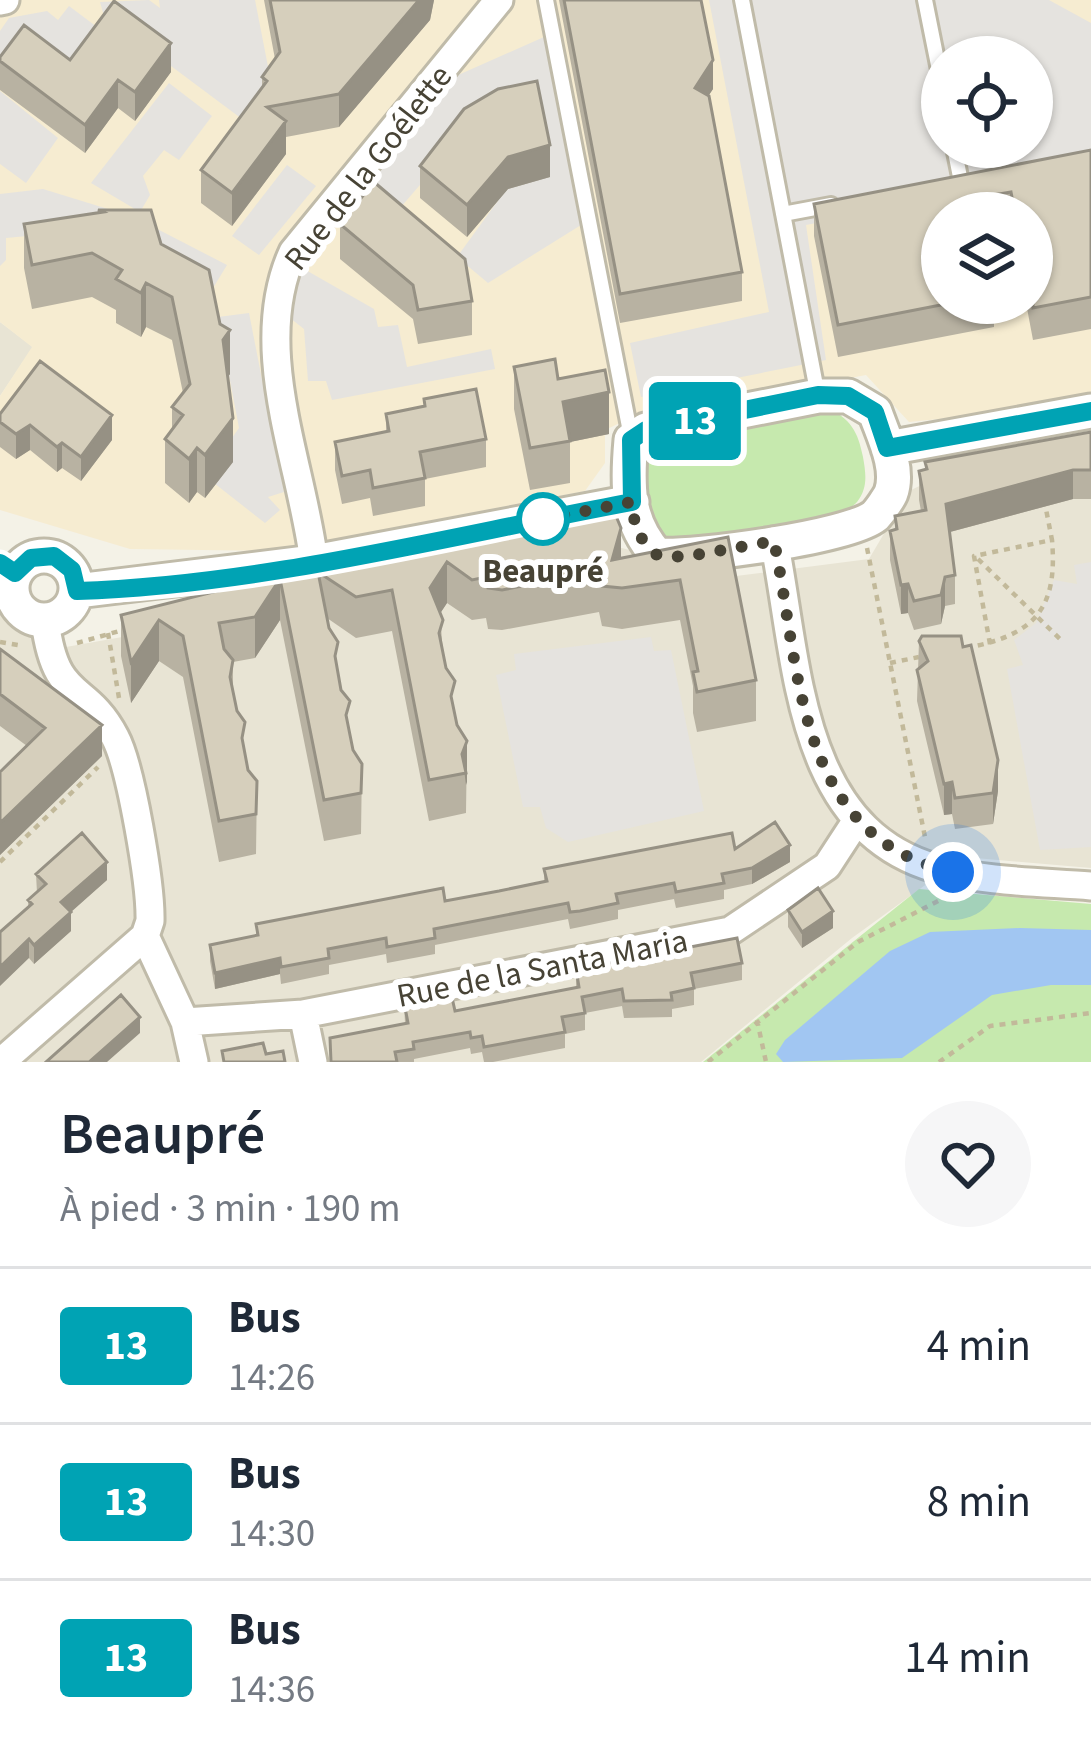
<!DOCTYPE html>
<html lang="fr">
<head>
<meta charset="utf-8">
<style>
  body { margin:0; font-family:"Source Sans 3",sans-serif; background:#f6f6f7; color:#1f2937; height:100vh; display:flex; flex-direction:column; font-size:45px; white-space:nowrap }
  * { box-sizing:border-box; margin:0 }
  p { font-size:39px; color:#747a83 }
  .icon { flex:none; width:66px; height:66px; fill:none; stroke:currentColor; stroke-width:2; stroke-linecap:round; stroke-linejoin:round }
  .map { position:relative; height:1062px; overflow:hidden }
  .drawer { display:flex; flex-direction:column; background:#fff; flex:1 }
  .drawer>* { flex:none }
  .badge { padding:0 24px; border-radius:9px; font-size:42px; line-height:78px }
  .controls { position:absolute; left:921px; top:36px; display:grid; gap:24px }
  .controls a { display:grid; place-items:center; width:132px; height:132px; border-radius:50%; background:#fff; box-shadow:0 3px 9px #0004; font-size:60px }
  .you { position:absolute; width:60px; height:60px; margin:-30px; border:9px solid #fff; border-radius:50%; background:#1a73e8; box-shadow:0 0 0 18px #1a73e833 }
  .map>.badge { position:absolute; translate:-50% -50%; box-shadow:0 0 0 6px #fff }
  .round { display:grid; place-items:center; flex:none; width:126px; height:126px; border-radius:63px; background:#f6f6f7 }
  .headline { display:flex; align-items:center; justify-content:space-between; height:204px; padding:0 60px }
  h1 { font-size:57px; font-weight:600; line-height:90px }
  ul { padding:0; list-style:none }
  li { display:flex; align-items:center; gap:36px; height:156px; padding:0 60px; border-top:3px solid #e0e1e3 }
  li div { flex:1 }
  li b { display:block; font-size:45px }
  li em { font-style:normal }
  li .badge { min-width:132px; font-weight:700; text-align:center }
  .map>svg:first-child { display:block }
</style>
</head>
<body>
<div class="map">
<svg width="1091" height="1062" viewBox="0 0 1091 1062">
  <rect width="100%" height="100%" fill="#f4f2e7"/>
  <path fill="#e8e4d4" d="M 0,322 L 33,347 L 0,396 Z
    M 1091,440 L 1091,868 L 964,857 L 852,938 L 701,1062 L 0,1062 L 0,609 L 49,650 L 622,548 L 728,577 L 869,559 L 909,491 L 965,464 Z"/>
  <path fill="#f6ecd1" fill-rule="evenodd" d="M 0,0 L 1091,0 L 1091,393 L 989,414 L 909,422 L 866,375 L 622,422 L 605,430 L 605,463 L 585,491 L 273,551 L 130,549 L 0,510 L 0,396 L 32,347 L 0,322 ZM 942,57 L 1032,57 L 1032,147 L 942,147 ZM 942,213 L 1032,213 L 1032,303 L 942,303 Z"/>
  <path fill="#c6e9ae" d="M 826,408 C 851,418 858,432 863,457 C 866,474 868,488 857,502 C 838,526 708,539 673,543 L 658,533 C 646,498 632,464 666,439 Z
    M 919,889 L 1091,904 L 1091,1062 L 703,1062 Z"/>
  <path fill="#e5e3df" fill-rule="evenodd" d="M 149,0 L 160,8 L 159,0 L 255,0 L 272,87 L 242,119 L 104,16 L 100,2 Z
    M 709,0 L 1049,0 L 1091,23 L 1091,170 L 806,225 L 826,360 L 641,397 L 630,343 L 769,312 ZM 942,57 L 1032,57 L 1032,147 L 942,147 Z
    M 69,6 L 109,36 L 70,88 L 0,74 L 0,31 L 9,18 L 47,11 L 58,20 Z
    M 544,37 L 581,225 L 488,283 L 457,257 L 505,191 L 522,181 L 484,111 L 400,208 L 367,183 L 456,76 Z
    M 169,83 L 212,116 L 179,160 L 164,150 L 143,176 L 150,195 L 140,212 L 91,183 Z
    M 0,91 L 58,138 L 26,183 L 0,164 Z
    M 287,165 L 316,186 L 259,255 L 232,236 Z
    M 43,189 L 134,217 L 227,265 L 207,298 L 38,235 L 6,238 L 6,260 L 0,266 L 0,194 Z
    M 304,269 L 374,309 L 378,327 L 398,325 L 407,367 L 491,349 L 495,369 L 332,400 L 326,381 L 308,381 L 304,329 L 290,318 L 292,294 Z
    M 249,313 L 284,492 L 268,497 L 280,510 L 265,523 L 205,476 L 239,428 L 218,317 Z
    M 1091,562 L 1091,847 L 1040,850 L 1007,669 L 1023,665 L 1014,640 L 1036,623 L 1054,580 L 1077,584 L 1074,565 Z
    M 651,637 L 654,651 L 671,650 L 704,811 L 568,842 L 546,828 L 540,807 L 523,807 L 496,675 L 516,670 L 514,654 Z"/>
  <path fill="#a1c6f2" d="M 1020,928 L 1091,930 L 1091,985 L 1051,985 L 992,995 L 902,1058 L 783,1062 L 776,1054 L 785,1040 L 890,951 L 930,932 Z"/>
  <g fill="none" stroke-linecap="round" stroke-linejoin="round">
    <g stroke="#c0bba9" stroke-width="20">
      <path id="service" d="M 546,0 L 631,437
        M 742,0 L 818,396
        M 925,0 L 942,85
        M 954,147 L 961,182
        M 783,214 L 831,205"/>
    </g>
    <g stroke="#c0bba9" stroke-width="33">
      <path id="minor" d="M 0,1 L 5,0
        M 774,541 C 798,658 796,828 935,868 C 984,882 1041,882 1091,886
        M 314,562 C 302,463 249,348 293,252 L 499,0
        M 145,936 L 185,1022 L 194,1062
        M 303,1014 L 313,1062
        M 185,1022 L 303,1014 L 730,931 L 827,866 L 857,820
        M 1,1062 L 145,936 L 150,921 C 151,886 131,767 115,737 C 85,680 56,705 45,621"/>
    </g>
    <g stroke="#c0bba9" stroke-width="39">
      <path id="tertiary" d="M 818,396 L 848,396 L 875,412 C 883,435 900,468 891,493 C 889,498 879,512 875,516 C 849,537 693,558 657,555 C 626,521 627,484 631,440 L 646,430 Z
        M 888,448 L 1091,411
        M12 588a32 32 0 1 1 64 0a32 32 0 1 1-64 0Z
        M 77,591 L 314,562 L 632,502"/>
    </g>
    <path stroke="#c2b99a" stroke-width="4.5" stroke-dasharray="6 6" stroke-linecap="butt" d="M 867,548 L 925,837
      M 978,559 L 1060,639
      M 108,633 L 119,698
      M 0,642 L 23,646
      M 77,643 L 123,630
      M 990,644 L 974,556 L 1052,540 L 1045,504
      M 966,648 C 1034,635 1058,610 1052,540
      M 890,663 L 919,657
      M 0,862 L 98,767
      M 757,1020 L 766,1062
      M 708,1062 L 858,942 L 948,896
      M 939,1062 L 990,1026 L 1091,1013"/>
    <use href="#service" stroke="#fff" stroke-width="14"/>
    <use href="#minor" stroke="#fff" stroke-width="27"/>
    <use href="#tertiary" stroke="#fff" stroke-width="33"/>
  </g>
  <path fill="#b8b2a2" d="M 264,0 L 434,0 L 430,20 L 339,127 L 286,137 L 286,154 L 232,226 L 201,203 L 201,170 L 262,88 L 262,77 L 275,59 Z
    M 559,0 L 701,0 L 713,89 L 708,96 L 742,272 L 742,301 L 620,323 Z
    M 0,57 L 70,60 L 171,72 L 135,121 L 118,108 L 85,153 L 0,90 Z
    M 1091,150 L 1091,329 L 1033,340 L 1026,303 L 1032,303 L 1032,213 L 942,213 L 942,303 L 994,303 L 994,327 L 838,357 L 814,236 L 814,204 Z
    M 420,166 L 550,177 L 508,189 L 467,237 L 420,198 Z
    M 98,210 L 161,244 L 230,374 L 228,377 L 233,462 L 205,498 L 197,492 L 189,503 L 165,483 L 165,439 L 172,429 L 172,407 L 183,393 L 172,340 L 146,327 L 141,337 L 116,323 L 116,310 L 92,297 L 32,309 L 24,268 L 24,224 L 98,213 Z
    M 340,224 L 472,301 L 472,335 L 418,344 L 413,319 L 340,259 Z
    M 514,367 L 558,379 L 609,434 L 570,442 L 570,483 L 530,490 L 514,409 Z
    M 424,399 L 486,439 L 486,467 L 425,479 L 425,506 L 373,516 L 370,498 L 342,504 L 335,470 L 335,442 L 386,432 L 386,414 L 424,406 Z
    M 0,414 L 112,440 L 81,481 L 62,468 L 57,472 L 30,450 L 16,459 L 0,447 Z
    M 1091,432 L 1091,499 L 1073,499 L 950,532 L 955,575 L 955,604 L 945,606 L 941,624 L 914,630 L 908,613 L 901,614 L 890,560 L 890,531 L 895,530 L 895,516 L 921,511 L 919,500 L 919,471 L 925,470 L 925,462 Z
    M 728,537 L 756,680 L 756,721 L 697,732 L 693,713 L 693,686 L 680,620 L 622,629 L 602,626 L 599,612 L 502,630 L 488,629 L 486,618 L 472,620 L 447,603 L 440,613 L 443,654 L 457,725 L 467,741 L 466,813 L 429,821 L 392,631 L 356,638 L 327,618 L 353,750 L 362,764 L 361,834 L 324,841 L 280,620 L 255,658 L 233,662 L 233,693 L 248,770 L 257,781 L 256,854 L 219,862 L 183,677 L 159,661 L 131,703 L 121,656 L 121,615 L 249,583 L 479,544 L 621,558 Z
    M 919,641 L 998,791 L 993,824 L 955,829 L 952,814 L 944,815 L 917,701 Z
    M 0,649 L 102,756 L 0,855 L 0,772 L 27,746 L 0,726 Z
    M 735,849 L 790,862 L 752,884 L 724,890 L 724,899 L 676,908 L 674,899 L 618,910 L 618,919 L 580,927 L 570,929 L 568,919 L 435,945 L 435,954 L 387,963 L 386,954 L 329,965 L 329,974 L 281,984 L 280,974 L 215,989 L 210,961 L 210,945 L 256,936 L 256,924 L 445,901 L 544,882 L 544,869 Z
    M 36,874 L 107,880 L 70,912 L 71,931 L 34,964 L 29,958 L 28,900 L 37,893 Z
    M 788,910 L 833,928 L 802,948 L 788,927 Z
    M 742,963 L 742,980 L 694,989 L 694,1005 L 672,1009 L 672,1017 L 624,1018 L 622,1006 L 585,1013 L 585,1030 L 565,1034 L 565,1048 L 493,1062 L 484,1062 L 482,1052 L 471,1054 L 470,1048 L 414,1059 L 414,1062 L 330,1062 L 405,1023 L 404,1002 L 455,1011 L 576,988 L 576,969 Z"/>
  <path fill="#969184" d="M 419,0 L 434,0 L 430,20 L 339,127 L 339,94 Z
    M 171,43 L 171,72 L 135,121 L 135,92 Z
    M 713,60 L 713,89 L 695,116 L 695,88 Z
    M 118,80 L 118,108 L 85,153 L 85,125 Z
    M 286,121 L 286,154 L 232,226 L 232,193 Z
    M 550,145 L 550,177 L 508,189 L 467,237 L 467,205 L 508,157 Z
    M 146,283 L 146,327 L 141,337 L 141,293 Z
    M 230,330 L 230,374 L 223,384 L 223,340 Z
    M 609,392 L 609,434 L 570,442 L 563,402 Z
    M 112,415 L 112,440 L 81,481 L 81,457 Z
    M 233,418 L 233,462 L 205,498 L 205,455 Z
    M 30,425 L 30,450 L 16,459 L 16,434 Z
    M 62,443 L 62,468 L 57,472 L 57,447 Z
    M 197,448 L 197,492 L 189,503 L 189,459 Z
    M 1073,470 L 1073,499 L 946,533 L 946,504 Z
    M 621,528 L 621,569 L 612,560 Z
    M 447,562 L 447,603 L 430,629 L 430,588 Z
    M 945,577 L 945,606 L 941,624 L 941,595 Z
    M 280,579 L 280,620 L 255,658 L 255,617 Z
    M 908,584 L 908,613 L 901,614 L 901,585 Z
    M 159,620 L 159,661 L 131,703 L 131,662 Z
    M 102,725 L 102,756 L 0,855 L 0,823 Z
    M 467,741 L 467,782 L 466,785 L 462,754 Z
    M 998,760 L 998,791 L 993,824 L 993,793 Z
    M 952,782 L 952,814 L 944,815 L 944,784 Z
    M 790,845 L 790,862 L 752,884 L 752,868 Z
    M 107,862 L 107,880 L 61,921 L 61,902 Z
    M 833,911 L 833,928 L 802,948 L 802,932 Z
    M 71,912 L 71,931 L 34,964 L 34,945 Z
    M 29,939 L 29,958 L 0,986 L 0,967 Z
    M 280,958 L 280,974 L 215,989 L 215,973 Z
    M 140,1017 L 140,1033 L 107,1062 L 89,1062 Z"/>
  <path fill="#d6cfbc" stroke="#969184" stroke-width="3" d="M 270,0 L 419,0 L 339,94 L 267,107 L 286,121 L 232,193 L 201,170 L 267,81 L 262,77 L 280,52 Z
    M 564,0 L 701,0 L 713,60 L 695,88 L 709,96 L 742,272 L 620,294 Z
    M 114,1 L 171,43 L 135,92 L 118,80 L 85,125 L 0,61 L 0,57 L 24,25 L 70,60 Z
    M 537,81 L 550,145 L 508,157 L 467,205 L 420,166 L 464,109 L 498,89 Z
    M 1091,150 L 1091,297 L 1033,308 L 1032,213 L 1015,213 L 1011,192 L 975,198 L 978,213 L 942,213 L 942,303 L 951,303 L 838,325 L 814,204 Z
    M 374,182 L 465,259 L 472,301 L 418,310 L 413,285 L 340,224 Z
    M 98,210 L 151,210 L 161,244 L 209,270 L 220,324 L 230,330 L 223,340 L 233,418 L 205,455 L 197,448 L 189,459 L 165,439 L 183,415 L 172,407 L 190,384 L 172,297 L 146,283 L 141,293 L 116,279 L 122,270 L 92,253 L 32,265 L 24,224 L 103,212 Z
    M 555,359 L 558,379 L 605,370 L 609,392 L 563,402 L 570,441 L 530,448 L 514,367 Z
    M 40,361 L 112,415 L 81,457 L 62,443 L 57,447 L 30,425 L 16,434 L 0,422 L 0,414 Z
    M 476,389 L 486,439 L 420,452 L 425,478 L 373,488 L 370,470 L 342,476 L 335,442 L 389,431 L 386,414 L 425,406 L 424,399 Z
    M 1091,432 L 1091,470 L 1073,470 L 946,504 L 955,575 L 945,577 L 941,595 L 914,601 L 908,584 L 901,585 L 890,531 L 897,529 L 895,516 L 926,510 L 919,471 L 927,469 L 925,462 Z
    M 605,513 L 616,516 L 621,528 L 612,560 L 728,537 L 756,680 L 697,692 L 693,672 L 698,671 L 680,580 L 622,588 L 602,586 L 599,571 L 502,590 L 488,588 L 486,577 L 472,580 L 447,562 L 430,588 L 443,620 L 439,633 L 446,668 L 455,681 L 451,696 L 457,725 L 467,741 L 462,754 L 466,773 L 429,780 L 392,590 L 356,597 L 318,572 L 329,628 L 338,642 L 335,656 L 341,690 L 350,701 L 346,715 L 353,750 L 362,764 L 361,793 L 324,800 L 280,579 L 255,617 L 219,623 L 224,649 L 233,660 L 230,677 L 237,711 L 245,722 L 242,738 L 248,770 L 257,781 L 256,814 L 219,821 L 183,636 L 159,620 L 131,662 L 121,615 L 249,583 L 479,544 Z
    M 922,636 L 961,636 L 963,647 L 971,645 L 998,760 L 993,793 L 955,798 L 952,782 L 944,784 L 917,670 L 928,661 L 919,641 Z
    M 0,649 L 102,725 L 0,823 L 0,772 L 45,728 L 0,694 Z
    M 775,822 L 790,845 L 752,868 L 722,874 L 724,883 L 676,892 L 674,883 L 616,894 L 618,903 L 580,911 L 570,912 L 568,903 L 434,929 L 435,938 L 387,947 L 386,938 L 328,949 L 329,958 L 281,967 L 280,958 L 215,973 L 210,945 L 258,935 L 256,924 L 443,888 L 445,901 L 499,891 L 547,881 L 544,869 L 732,833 L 735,849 Z
    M 82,833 L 107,862 L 61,902 L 71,912 L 34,945 L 29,939 L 0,967 L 0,932 L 32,904 L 28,900 L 46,884 L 36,874 Z
    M 818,888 L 833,911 L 802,932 L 788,910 Z
    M 737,938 L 742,963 L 691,973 L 694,988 L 671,993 L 672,1000 L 624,1001 L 622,989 L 582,997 L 585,1013 L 562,1017 L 565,1032 L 484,1047 L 482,1036 L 471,1038 L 470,1032 L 413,1042 L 414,1049 L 395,1052 L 397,1062 L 331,1062 L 330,1038 L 408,1023 L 404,1002 L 451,993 L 455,1011 L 579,987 L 576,969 Z
    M 121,995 L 140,1017 L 89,1062 L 46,1062 Z
    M 263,1043 L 266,1054 L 283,1051 L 285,1062 L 224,1062 L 222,1051 Z"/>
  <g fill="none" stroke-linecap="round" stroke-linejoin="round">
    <g stroke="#fff" stroke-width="27">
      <path id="line" d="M 0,563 L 15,573 L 31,558 L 54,556 L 72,570 L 77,591 C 263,585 449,536 632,502 L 631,440 L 646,430 L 818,395 L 848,396 L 875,412 L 887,448 L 1091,411"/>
    </g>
    <use href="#line" stroke="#00a3b4" stroke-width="18"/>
    <path stroke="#474335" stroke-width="12" stroke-dasharray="0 21.6" d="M 543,519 L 632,502 L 636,532 L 657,555 L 684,557 L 774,541 C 801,670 795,837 953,872"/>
  </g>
  <circle fill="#fff" stroke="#00a3b4" stroke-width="6" cx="543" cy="519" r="24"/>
  <g text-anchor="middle" stroke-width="12" stroke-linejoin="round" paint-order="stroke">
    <g font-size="33" fill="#474335" stroke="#fff">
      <text transform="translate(367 167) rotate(-52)" y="12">Rue de la Goélette</text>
      <text transform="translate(542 967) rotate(-11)" y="12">Rue de la Santa Maria</text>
    </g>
    <g font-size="33" font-weight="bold" fill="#474335" stroke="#fff">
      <text x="543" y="582">Beaupré</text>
    </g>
  </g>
</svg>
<div class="controls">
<a><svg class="icon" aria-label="locate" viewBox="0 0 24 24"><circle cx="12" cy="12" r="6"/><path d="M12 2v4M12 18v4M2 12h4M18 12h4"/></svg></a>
<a><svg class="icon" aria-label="layers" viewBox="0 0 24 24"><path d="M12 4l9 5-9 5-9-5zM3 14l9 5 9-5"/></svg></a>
</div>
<div class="you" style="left:953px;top:872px"></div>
<b class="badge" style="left:695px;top:421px;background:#00a3b4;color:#fff">13</b>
</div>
<section class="drawer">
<div class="headline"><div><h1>Beaupré</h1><p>À pied · 3 min · 190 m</p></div><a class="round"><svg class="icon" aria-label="heart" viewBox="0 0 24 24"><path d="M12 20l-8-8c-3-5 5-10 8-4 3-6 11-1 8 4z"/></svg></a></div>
<ul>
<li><span class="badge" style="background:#00a3b4;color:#fff">13</span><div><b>Bus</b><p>14:26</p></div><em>4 min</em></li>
<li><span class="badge" style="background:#00a3b4;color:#fff">13</span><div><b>Bus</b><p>14:30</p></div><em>8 min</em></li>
<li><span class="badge" style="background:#00a3b4;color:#fff">13</span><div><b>Bus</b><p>14:36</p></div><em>14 min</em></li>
</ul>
</section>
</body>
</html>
